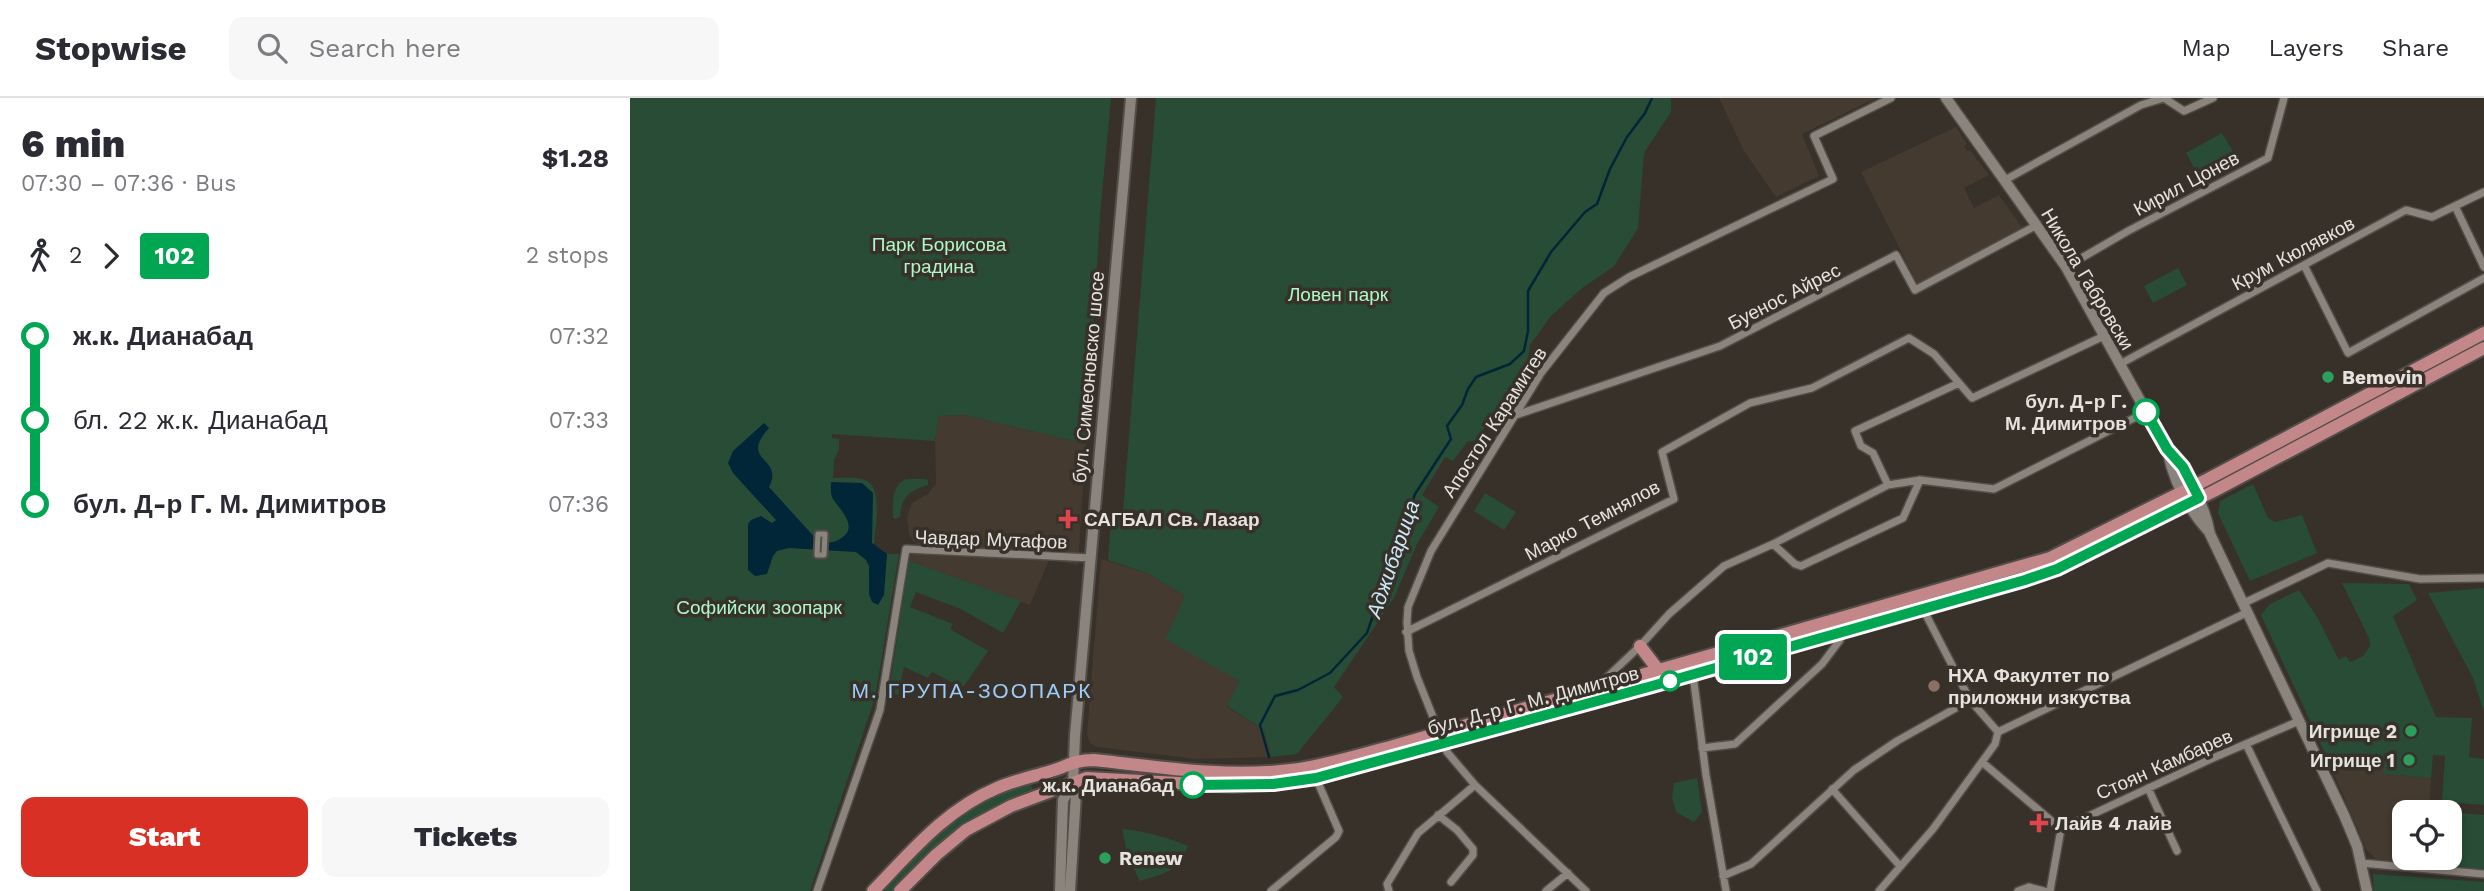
<!DOCTYPE html>
<html lang="en">
<head>
<meta charset="utf-8">
<style>
  body { margin:0; font-family:"Work Sans",sans-serif; background:#f7f7f7; color:#2b2b33; height:100vh; display:flex; flex-direction:column; font-size:26px; white-space:nowrap }
  * { box-sizing:border-box; margin:0 }
  p { font-size:23px; color:#7c7c81 }
  .icon { flex:none; width:38px; height:38px; fill:none; stroke:currentColor; stroke-width:2; stroke-linecap:round; stroke-linejoin:round }
  .map { position:relative; flex:1; overflow:hidden }
  .sheet { display:flex; flex-direction:column; background:#fff; width:630px }
  .sheet>* { flex:none }
  .badge { padding:0 14px; border-radius:5px; font-size:24px; line-height:46px }
  .fabs { position:absolute; left:1762px; top:702px; display:grid; gap:14px }
  .fabs a { display:grid; place-items:center; width:70px; height:70px; border-radius:14px; background:#fff; box-shadow:0 4px 10px #0003; font-size:35px }
  .map>.badge { position:absolute; translate:-50% -50%; box-shadow:0 0 0 4px #fff }
  .legs { display:flex; align-items:center; gap:10px; height:77px; padding:0 21px; font-size:23px }
  .legs p { margin-inline-start:auto }
  .head { display:flex; align-items:center; justify-content:space-between; height:119px; padding:0 21px }
  h1 { font-size:38px; font-weight:800; line-height:52px }
  .cta { display:flex; gap:14px; margin-top:auto; padding:14px 21px }
  .cta a { flex:1; height:80px; border-radius:14px; background:#d93025; color:#fff; font-size:28px; font-weight:800; line-height:80px; text-align:center }
  .cta a+a { background:#f7f7f7; color:#2b2b33 }
  ul { padding:0 21px; list-style:none }
  li { display:flex; align-items:center; gap:24px; height:84px; font-size:26px }
  li i { display:grid; place-items:center; width:10px; height:100%; margin:0 9px; background:currentColor }
  li i::after { content:''; width:18px; height:18px; margin:-9px; border:5px solid; border-radius:50%; background:#fff }
  li p { margin-inline-start:auto }
  li:first-child i { background:linear-gradient(#0000 50%,currentColor 0) }
  li:last-child i { background:linear-gradient(currentColor 50%,#0000 0) }
  header { display:flex; align-items:center; gap:42px; box-sizing:border-box; height:98px; padding:0 35px; background:#fff; border-bottom:2px solid #e1e1e2 }
  header strong { font-size:33px }
  nav { display:flex; gap:38px; margin-inline-start:auto; font-size:24px }
  .search { width:490px; height:63px; background:#f7f7f7; display:flex; align-items:center; gap:18px; box-sizing:border-box; padding:0 24px; border-radius:14px; color:#7c7c81; font-size:26px }
  main { display:flex; flex:1; min-height:0 }
  .map>svg:first-child { display:block }
</style>
</head>
<body>
<header>
<strong>Stopwise</strong>
<div class="search"><svg class="icon" aria-label="search" viewBox="0 0 24 24"><circle cx="10" cy="10" r="6"/><path d="M15 15l6 6"/></svg>Search here</div>
<nav><a>Map</a><a>Layers</a><a>Share</a></nav>
</header>
<main>
<section class="sheet">
<div class="head"><div><h1>6 min</h1><p>07:30 – 07:36 · Bus</p></div><b>$1.28</b></div>
<div class="legs"><svg class="icon" aria-label="walk" viewBox="0 0 24 24"><circle cx="13" cy="4" r="2"/><path d="M13 8l-2 6 4 7M11 14l-3 7M7 12l3-4h3l4 4"/></svg>2<svg class="icon" aria-label="forward" viewBox="0 0 24 24"><path d="M9 5l7 7-7 7"/></svg><b class="badge" style="background:#00a651;color:#fff">102</b><p>2 stops</p></div>
<ul>
<li><i style="color:#00a651"></i><b>ж.к. Дианабад</b><p>07:32</p></li>
<li><i style="color:#00a651"></i><span>бл. 22 ж.к. Дианабад</span><p>07:33</p></li>
<li><i style="color:#00a651"></i><b>бул. Д-р Г. М. Димитров</b><p>07:36</p></li>
</ul>
<div class="cta"><a>Start</a><a>Tickets</a></div>
</section>
<div class="map">
<svg width="1854" height="793" viewBox="0 0 1854 793">
  <rect width="100%" height="100%" fill="#37312a"/>
  <path fill="#443a30" d="M 1089,0 L 1246,0 L 1172,36 L 1189,78 L 1146,99 L 1114,53 Z
    M 1326,29 L 1337,46 L 1334,48 L 1337,53 L 1340,52 L 1359,77 L 1334,90 L 1344,110 L 1369,97 L 1393,131 L 1288,187 L 1231,74 Z
    M 335,317 L 456,346 L 448,467 L 419,462 L 400,507 L 279,463 L 281,457 L 293,453 L 293,449 L 283,443 L 279,436 L 277,419 L 282,405 L 298,396 L 306,386 L 305,343 L 309,318 Z
    M 471,461 L 519,476 L 555,498 L 609,584 L 597,609 L 634,632 L 641,659 L 566,661 L 467,649 L 460,645 L 457,637 Z
    M 1699,664 L 1726,667 L 1754,665 L 1754,676 L 1801,680 L 1799,714 L 1774,714 L 1774,760 L 1801,760 L 1801,766 L 1746,761 L 1736,751 Z"/>
  <path fill="#284c35" d="M 0,0 L 481,0 L 470,118 L 456,346 L 335,317 L 309,318 L 305,343 L 202,336 L 202,340 L 209,341 L 209,351 L 204,362 L 203,380 C 214,380 227,378 237,383 C 253,391 245,431 244,447 L 255,456 L 269,456 L 245,600 L 180,793 L 0,793 Z
    M 526,0 L 1041,0 L 1041,14 L 1014,55 L 1008,130 L 984,168 L 951,191 L 921,218 L 900,247 L 897,266 L 846,342 L 837,344 L 823,363 L 815,359 L 792,397 L 809,409 L 787,446 L 764,500 L 704,589 L 713,599 L 667,656 L 641,659 L 634,632 L 597,608 L 609,583 L 535,541 L 555,498 L 519,476 L 478,462 L 481,423 L 493,413 Z
    M 1592,35 L 1605,57 L 1568,77 L 1556,55 Z
    M 1548,170 L 1557,187 L 1523,205 L 1514,188 Z
    M 276,381 L 295,381 L 298,382 L 298,387 C 280,392 271,399 270,419 L 265,421 L 263,419 C 263,404 261,388 276,381 Z
    M 1623,386 L 1638,420 L 1645,424 L 1672,417 L 1687,455 L 1620,483 L 1588,415 L 1590,403 Z
    M 855,395 L 886,414 L 874,432 L 844,413 Z
    M 279,463 L 391,503 L 373,535 L 331,511 L 286,494 L 280,509 L 323,526 L 320,531 L 358,553 L 334,588 L 329,588 L 302,574 L 298,580 L 274,569 L 268,597 L 259,593 Z
    M 1712,485 L 1779,486 L 1787,502 L 1763,518 L 1806,619 L 1842,620 L 1839,659 L 1854,661 L 1854,707 L 1812,704 L 1815,658 L 1803,657 L 1801,680 L 1753,676 L 1754,665 L 1726,667 L 1699,664 L 1631,517 L 1640,506 L 1669,492 L 1687,519 L 1709,562 L 1716,558 L 1720,564 L 1733,558 L 1740,548 L 1739,540 Z
    M 1854,490 L 1854,614 L 1843,580 L 1798,495 Z
    M 1067,680 L 1072,714 L 1064,724 L 1046,714 L 1042,700 L 1044,685 Z
    M 400,685 L 404,694 C 337,719 311,743 262,793 L 250,793 C 277,766 303,734 335,713 C 355,700 378,692 400,685 Z
    M 1807,713 L 1854,717 L 1854,771 L 1812,767 L 1812,761 L 1804,761 L 1820,760 L 1820,714 Z
    M 492,731 C 516,733 536,739 558,748 C 546,775 536,775 510,783 L 498,759 Z
    M 1743,776 L 1854,784 L 1854,793 L 1744,793 Z"/>
  <path fill="#002638" d="M 134,325 L 139,330 C 108,364 155,359 139,389 L 187,442 C 194,445 203,446 210,441 C 230,429 210,412 203,401 C 200,396 201,390 201,384 L 232,385 L 243,395 L 242,445 L 257,456 L 254,497 L 248,507 L 242,504 L 239,496 L 239,468 L 236,462 L 226,454 L 159,450 L 147,453 L 143,458 L 137,476 L 125,478 L 118,472 L 118,426 L 121,422 L 131,418 L 142,425 L 146,422 L 103,375 L 98,365 L 103,353 Z"/>
  <g fill="none" stroke-linecap="round" stroke-linejoin="round">
    <path stroke="#002638" stroke-width="2.5" d="M 639,659 L 630,627 L 645,598 L 668,592 L 700,575 L 737,535 L 785,396 L 821,341 L 817,328 L 832,307 L 838,291 L 846,279 L 880,266 L 894,253 L 898,233 L 898,193 L 921,154 L 955,114 L 967,106 L 980,71 L 997,39 L 1015,15 L 1022,0"/>
    <g stroke="#524d48" stroke-width="9">
      <path id="pedestrian" d="M 188,436 L 195,436 L 194,457 L 187,457 Z"/>
    </g>
    <g stroke="#524d48" stroke-width="10">
      <path id="minor" d="M 1375,82 L 1511,7 L 1534,0 L 1554,13 L 1583,0
        M 1825,108 L 1854,169
        M 1674,167 L 1718,255 L 1854,180
        M 1436,169 L 1498,133 L 1638,60 L 1654,0
        M 1490,266 L 1776,112 L 1802,119 L 1854,94
        M 886,317 L 1090,248 L 1266,157 L 1285,192 L 1407,127
        M 1258,387 L 1243,355 L 1231,348 L 1225,333 L 1329,285
        M 1143,446 L 1165,466 L 1171,468 L 1273,420 L 1290,382
        M 1614,505 L 1698,465 L 1790,481 L 1854,480
        M 1293,511 L 1340,602 L 1368,634
        M 776,534 L 1044,401 L 1032,354 L 1120,305 L 1182,290 L 1279,240 L 1304,256 L 1342,300 L 1474,238
        M 1063,577 L 1076,677 L 1096,793
        M 971,585 L 1010,548 L 1039,516 L 1094,468 L 1143,446 L 1258,387 L 1290,382 L 1364,391 L 1516,314
        M 1616,646 L 1687,793
        M 1072,650 L 1105,646 L 1192,566 L 1210,542 L 1208,535
        M 1352,664 L 1431,731 L 1583,660 L 1669,623
        M 1518,690 L 1547,753
        M 1202,691 L 1270,768
        M 808,717 L 827,732 L 843,751 L 843,757 L 821,784
        M 1731,765 L 1854,776
        M 1093,778 L 1121,766 L 1224,672 L 1267,643 L 1340,602
        M 187,793 L 250,612 L 276,451 L 461,460
        M 641,793 L 706,739 L 709,733 L 686,680
        M 759,793 L 757,786 L 788,735 L 845,687
        M 916,793 L 938,775
        M 956,793 L 845,687 L 817,654 L 787,579 L 779,553 L 777,524 L 778,509 L 801,453 L 911,275 L 974,195 L 999,179 L 1203,81 L 1184,38 L 1261,0
        M 1249,793 L 1303,731 L 1365,646 L 1368,634 L 1618,514
        M 1388,793 L 1399,789 L 1414,793
        M 1420,793 L 1431,731"/>
    </g>
    <g stroke="#524d48" stroke-width="13">
      <path id="tertiary" d="M 1316,0 L 1436,169 L 1537,351 C 1558,376 1574,403 1580,436 L 1714,717 L 1727,748 L 1737,793
        M 1538,355 C 1544,384 1559,412 1579,434"/>
    </g>
    <g stroke="#524d48" stroke-width="14">
      <path id="secondary" d="M 430,793 L 433,702 L 443,686
        M 440,793 L 446,696 L 443,686 L 445,638 L 501,0"/>
    </g>
    <g stroke="#524d48" stroke-width="16">
      <path id="primary" d="M 1010,548 L 1029,573
        M 243,793 C 281,754 315,712 367,690 C 383,683 401,679 418,674 C 437,669 442,662 464,662 C 530,669 595,680 661,672 C 695,668 728,657 760,649 L 1420,460 L 1578,381 L 1854,235
        M 270,793 L 306,757 L 336,732 L 381,708 L 456,680 L 603,688 L 643,686 L 686,680 L 1022,588 L 1427,471 L 1584,393 L 1854,250"/>
    </g>
    <use href="#pedestrian" stroke="#8b847c" stroke-width="5"/>
    <use href="#minor" stroke="#8b847c" stroke-width="7"/>
    <use href="#tertiary" stroke="#8b847c" stroke-width="10"/>
    <use href="#secondary" stroke="#8b847c" stroke-width="10"/>
    <use href="#primary" stroke="#c38689" stroke-width="12"/>
  </g>
  <g fill="none" stroke-linecap="round" stroke-linejoin="round">
    <g stroke="#fff" stroke-width="16">
      <path id="line-1" d="M 563,687 L 643,686 L 686,680 L 1022,588 L 1395,482 L 1427,471 L 1569,400 L 1553,369 L 1537,351 L 1516,314"/>
    </g>
    <use href="#line-1" stroke="#00a651" stroke-width="10"/>
  </g>
  <g fill="#2e9e5b" stroke="#37312a" stroke-width="2.5">
    <circle cx="1698" cy="279" r="7"/>
    <circle cx="1781" cy="633" r="7"/>
    <circle cx="1779" cy="662" r="7"/>
    <circle cx="475" cy="760" r="7"/>
  </g>
  <g fill="#fff" stroke="#00a651" stroke-width="3.5">
    <circle cx="1516" cy="314" r="12"/>
    <circle cx="1040" cy="583" r="9"/>
    <circle cx="563" cy="687" r="12"/>
  </g>
  <g fill="#e0444e" stroke="#37312a" stroke-width="2.5">
    <path d="M434.5 410.5h7v7h7v7h-7v7h-7v-7h-7v-7h7z"/>
    <path d="M1405.5 714.5h7v7h7v7h-7v7h-7v-7h-7v-7h7z"/>
  </g>
  <circle fill="#8d6e63" stroke="#37312a" stroke-width="2.5" cx="1304" cy="588" r="7"/>
  <g text-anchor="middle" stroke-width="7" stroke-linejoin="round" paint-order="stroke">
    <g font-size="19" fill="#e6e2de" stroke="#37312a">
      <text transform="translate(1556 85) rotate(-28)" y="7">Кирил Цонев</text>
      <text transform="translate(1663 155) rotate(-28)" y="7">Крум Кюлявков</text>
      <text transform="translate(1458 181) rotate(59)" y="7">Никола Габровски</text>
      <text transform="translate(1154 198) rotate(-27)" y="7">Буенос Айрес</text>
      <text transform="translate(458 279) rotate(-85)" y="7">бул. Симеоновско шосе</text>
      <text transform="translate(864 324) rotate(-57)" y="7">Апостол Карамитев</text>
      <text transform="translate(962 422) rotate(-28)" y="7">Марко Темнялов</text>
      <text transform="translate(361 441) rotate(2)" y="7">Чавдар Мутафов</text>
      <text transform="translate(903 602) rotate(-15)" y="7">бул. Д-р Г. М. Димитров</text>
      <text transform="translate(1534 666) rotate(-24)" y="7">Стоян Камбарев</text>
    </g>
    <g font-size="19" fill="#aef8c7" stroke="#37312a">
      <text x="309" y="153">Парк Борисова<tspan x="309" dy="22">градина</tspan></text>
      <text x="708" y="203">Ловен парк</text>
      <text x="129" y="516">Софийски зоопарк</text>
    </g>
    <g font-size="19" font-weight="bold" fill="#e6e2de" stroke="#37312a" text-anchor="start">
      <text x="1712" y="286">Bemovin</text>
      <text x="454" y="428">САГБАЛ Св. Лазар</text>
      <text x="1318" y="584">НХА Факултет по<tspan x="1318" dy="22">приложни изкуства</tspan></text>
      <text x="1767" y="640" text-anchor="end">Игрище 2</text>
      <text x="1765" y="669" text-anchor="end">Игрище 1</text>
      <text x="1425" y="732">Лайв 4 лайв</text>
      <text x="489" y="767">Renew</text>
    </g>
    <g font-size="19" font-weight="bold" fill="#e6e2de" stroke="#37312a" text-anchor="end">
      <text x="1497" y="310">бул. Д-р Г.<tspan x="1497" dy="22">М. Димитров</tspan></text>
      <text x="544" y="694">ж.к. Дианабад</text>
    </g>
    <g font-size="21" font-style="italic" fill="#cbe9fa" stroke="#37312a">
      <text transform="translate(763 461) rotate(-71)" y="7">Аджибарица</text>
    </g>
    <g font-size="21" letter-spacing="2" fill="#9fcbf9" stroke="#37312a">
      <text x="342" y="600">М. ГРУПА-ЗООПАРК</text>
    </g>
  </g>
</svg>
<div class="fabs">
<a><svg class="icon" aria-label="locate" viewBox="0 0 24 24"><circle cx="12" cy="12" r="6"/><path d="M12 2v4M12 18v4M2 12h4M18 12h4"/></svg></a>
</div>
<b class="badge" style="left:1123px;top:559px;background:#00a651;color:#fff">102</b>
</div>
</main>
</body>
</html>
